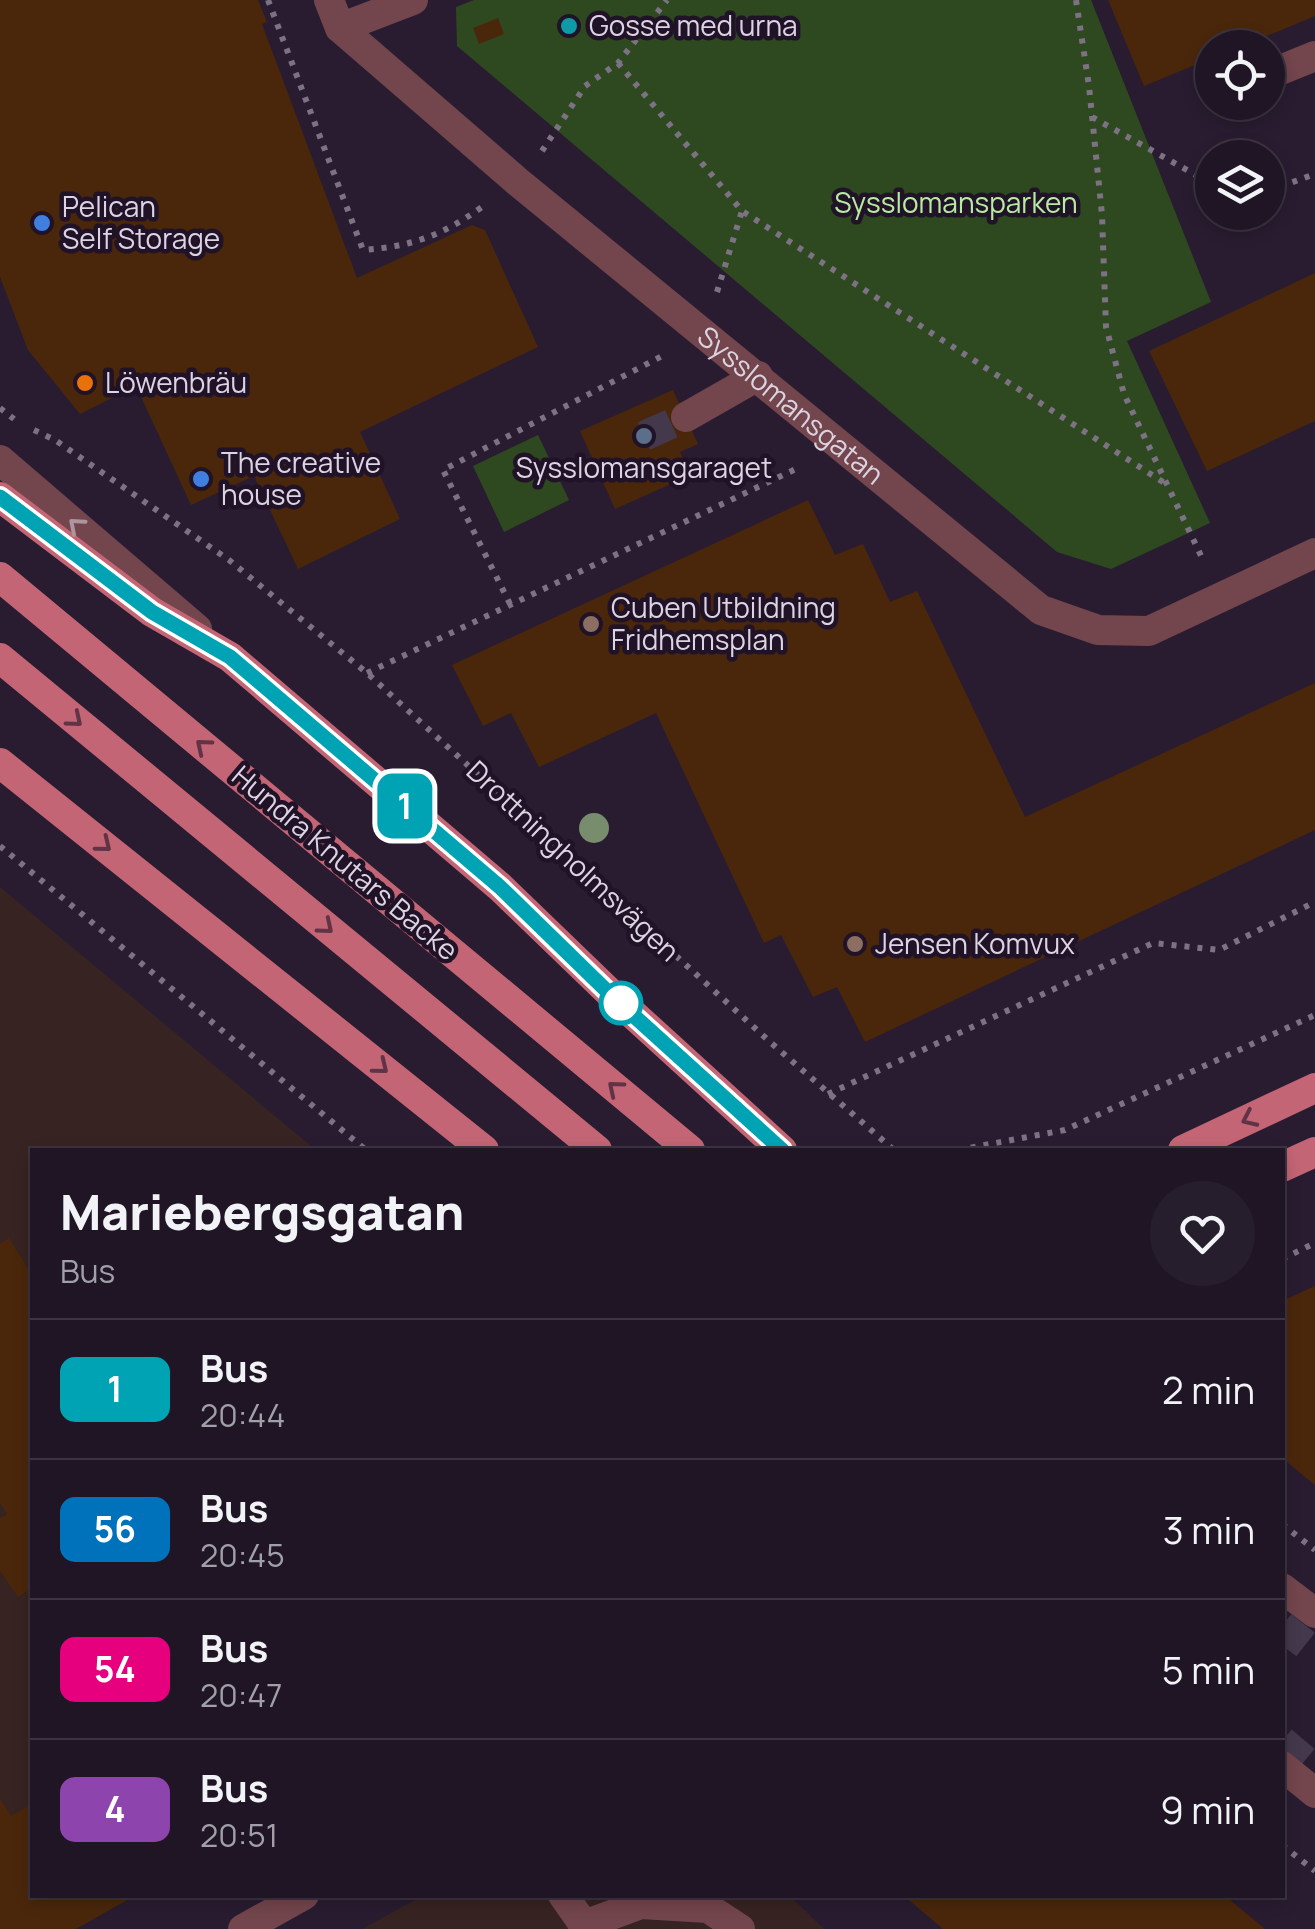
<!DOCTYPE html>
<html lang="en">
<head>
<meta charset="utf-8">
<style>
  body { margin:0; font-family:Manrope,sans-serif; background:#271e2d; color:#f1f3f6; height:100vh; display:flex; flex-direction:column; font-size:38px; white-space:nowrap }
  * { box-sizing:border-box; margin:0 }
  p { font-size:32px; color:#a19fa7 }
  .icon { flex:none; width:55px; height:55px; fill:none; stroke:currentColor; stroke-width:2; stroke-linecap:round; stroke-linejoin:round }
  .map { position:relative; flex:1; overflow:hidden }
  .sheet { position:absolute; left:30px; top:1148px; width:1255px; height:750px; display:flex; flex-direction:column; background:#1f1525; border-radius:0px; box-shadow:0 5px 15px #0003,0 0 0 2px #3c3442 }
  .sheet>* { flex:none }
  .badge { padding:0 20px; border-radius:15px; font-size:35px; line-height:65px }
  .tools { position:absolute; left:1195px; top:30px; display:grid; gap:20px }
  .tools a { display:grid; place-items:center; width:90px; height:90px; border-radius:50%; background:#1f1525; box-shadow:0 5px 15px #0003,0 0 0 2px #3c3442; font-size:50px }
  .map>.badge { position:absolute; translate:-50% -50%; box-shadow:0 0 0 5px #fff }
  .round { display:grid; place-items:center; flex:none; width:105px; height:105px; border-radius:52px; background:#271e2d }
  .overview { display:flex; align-items:center; justify-content:space-between; height:170px; padding:0 30px }
  h1 { font-size:48px; font-weight:800; line-height:75px }
  ul { padding:0; list-style:none }
  li { display:flex; align-items:center; gap:30px; height:140px; padding:0 30px; border-top:2px solid #3c3442 }
  li div { flex:1 }
  li b { display:block; font-size:38px }
  li em { font-style:normal }
  li .badge { min-width:110px; font-weight:700; text-align:center }
  .map>svg:first-child { display:block }
</style>
</head>
<body>
<div class="map">
<svg width="1315" height="1929" viewBox="0 0 1315 1929">
  <rect width="100%" height="100%" fill="#291c31"/>
  <path fill="#372322" d="M 0,887 L 316,1150 L 32,1150 L 32,1895 L 136,1895 L 76,1929 L 0,1929 Z
    M 424,1895 L 789,1895 L 824,1929 L 362,1929 Z"/>
  <path fill="#2e4920" d="M 474,0 L 1091,0 L 1211,302 L 1127,341 L 1210,523 L 1111,569 L 1057,552 L 457,46 L 456,7 Z
    M 538,435 L 569,500 L 504,532 L 473,466 Z"/>
  <path fill="#4a270b" d="M 0,0 L 258,0 L 267,22 L 262,24 L 357,278 L 472,225 L 485,230 L 538,347 L 360,432 L 400,519 L 298,569 L 254,476 L 191,505 L 136,386 L 80,414 L 28,350 L 0,277 Z
    M 1108,0 L 1315,0 L 1315,16 L 1238,48 L 1212,48 L 1212,58 L 1144,86 Z
    M 498,18 L 504,34 L 479,44 L 473,28 Z
    M 1315,273 L 1315,421 L 1207,471 L 1149,351 Z
    M 673,390 L 698,444 L 680,452 L 691,475 L 615,509 L 580,431 Z
    M 808,500 L 835,555 L 863,544 L 890,602 L 917,591 L 1025,817 L 1315,683 L 1315,830 L 865,1042 L 837,987 L 813,997 L 781,935 L 764,943 L 656,713 L 539,767 L 511,713 L 483,726 L 452,665 Z
    M 9,1238 L 32,1275 L 32,1588 L 18,1597 L 0,1571 L 0,1518 L 7,1514 L 0,1503 L 0,1244 Z
    M 1315,1286 L 1315,1485 L 1282,1458 L 1282,1301 Z
    M 0,1799 L 11,1816 L 32,1804 L 32,1895 L 136,1895 L 76,1929 L 0,1929 Z
    M 903,1895 L 1224,1895 L 1265,1929 L 943,1929 Z"/>
  <g fill="none" stroke-linecap="round" stroke-linejoin="round">
    <path stroke="#44384c" stroke-width="30" stroke-dasharray="30 15" stroke-linecap="butt" d="M 644,436 L 686,417"/>
    <path stroke="#44384c" stroke-width="30" stroke-dasharray="30 15" stroke-linecap="butt" d="M 1282,1626 L 1315,1652
      M 1282,1741 L 1315,1769"/>
    <path stroke="#7d7284" stroke-width="6" stroke-dasharray="5 8" stroke-linecap="butt" d="M 268,0 L 363,250 C 413,246 441,236 482,207
      M 1076,0 L 1089,86 L 1102,215 L 1106,327 L 1124,394 L 1203,560
      M 618,63 L 742,211 L 1166,484
      M 1092,117 L 1212,184
      M 542,151 L 585,86 L 618,63 L 667,0
      M 1268,191 L 1315,174
      M 717,292 L 742,211
      M 0,408 L 14,419
      M 34,430 L 55,440 L 229,560 L 367,673 L 769,1041 L 894,1150
      M 510,604 L 443,470 L 666,354
      M 367,673 L 800,467
      M 0,846 L 366,1150
      M 828,1094 L 1153,943 L 1219,950 L 1315,902
      M 958,1150 L 1065,1130 L 1315,1015
      M 1282,1259 L 1315,1243
      M 1282,1524 L 1315,1550
      M 1282,1845 L 1315,1871"/>
    <g stroke="#73454c" stroke-width="30">
      <path id="s1" d="M 329,0 L 340,28 L 518,182 L 1041,610 L 1098,630 L 1149,631 L 1315,553"/>
      <path d="M 340,28 L 413,0"/>
      <path d="M 1268,75 L 1315,56"/>
      <path d="M 686,417 L 758,376"/>
      <path d="M 0,460 L 197,629"/>
      <path d="M 1282,1588 L 1315,1613"/>
      <path d="M 1282,1766 L 1315,1793"/>
      <path d="M 563,1895 L 584,1925 L 641,1904 L 708,1908 L 740,1929"/>
      <path d="M 243,1929 L 304,1895"/>
    </g>
    <path stroke="#c36574" stroke-width="30" d="M 0,497 L 152,612 L 230,657 L 500,887 L 613,996 L 782,1150
      M 0,577 L 690,1150
      M 0,658 L 597,1150
      M 0,763 L 484,1150
      M 1183,1150 L 1315,1088
      M 1282,1167 L 1315,1152"/>
  </g>
  <circle fill="#788d6e" cx="594" cy="828" r="15"/>
  <defs><path id="oneway-chevron" d="M-2-3.5L2.5 0L-2 3.5" fill="none" stroke-width="1.6" stroke-linecap="round" stroke-linejoin="round" transform="scale(2.5)"/></defs>
  <use stroke="#ad949e" href="#oneway-chevron" transform="translate(76 525) rotate(-139)"/>
  <g stroke="#613346">
    <use href="#oneway-chevron" transform="translate(75 720) rotate(40)"/>
    <use href="#oneway-chevron" transform="translate(203 746) rotate(-140)"/>
    <use href="#oneway-chevron" transform="translate(104 845) rotate(39)"/>
    <use href="#oneway-chevron" transform="translate(326 927) rotate(40)"/>
    <use href="#oneway-chevron" transform="translate(381 1067) rotate(39)"/>
    <use href="#oneway-chevron" transform="translate(615 1088) rotate(-140)"/>
    <use href="#oneway-chevron" transform="translate(1249 1119) rotate(155)"/>
  </g>
  <g fill="none" stroke-linecap="round" stroke-linejoin="round">
    <g stroke="#fff" stroke-width="22">
      <path id="line" d="M 0,497 L 152,612 L 230,657 L 500,887 L 612,996 L 782,1150"/>
    </g>
    <use href="#line" stroke="#00a3b4" stroke-width="15"/>
  </g>
  <circle fill="#0f9aa8" stroke="#201227" stroke-width="4" cx="569" cy="26" r="10"/>
  <g fill="#3f7fe0" stroke="#201227" stroke-width="4">
    <circle cx="42" cy="223" r="10"/>
    <circle cx="201" cy="479" r="10"/>
  </g>
  <circle fill="#e8710a" stroke="#201227" stroke-width="4" cx="85" cy="383" r="10"/>
  <circle fill="#5c6f8a" stroke="#201227" stroke-width="4" cx="644" cy="436" r="10"/>
  <g fill="#8d6e63" stroke="#201227" stroke-width="4">
    <circle cx="591" cy="624" r="10"/>
    <circle cx="855" cy="944" r="10"/>
  </g>
  <circle fill="#fff" stroke="#00a3b4" stroke-width="5" cx="621" cy="1003" r="20"/>
  <g text-anchor="middle" stroke-width="9" stroke-linejoin="round" paint-order="stroke">
    <g font-size="28" fill="#dcd4e2" stroke="#201227" text-anchor="start">
      <text x="589" y="36">Gosse med urna</text>
      <text x="62" y="217">Pelican<tspan x="62" dy="32">Self Storage</tspan></text>
      <text x="105" y="393">Löwenbräu</text>
      <text x="221" y="473">The creative<tspan x="221" dy="32">house</tspan></text>
      <text x="644" y="478" text-anchor="middle">Sysslomansgaraget</text>
      <text x="611" y="618">Cuben Utbildning<tspan x="611" dy="32">Fridhemsplan</tspan></text>
      <text x="875" y="954">Jensen Komvux</text>
    </g>
    <g font-size="28" fill="#b8eaa0" stroke="#201227">
      <text x="956" y="213">Sysslomansparken</text>
    </g>
    <g font-size="28" fill="#dcd4e2" stroke="#201227">
      <text dy="10" stroke="none"><textPath href="#s1" startOffset="618">Sysslomansgatan</textPath></text>
      <text transform="translate(573 861) rotate(43)" y="10">Drottningholmsvägen</text>
      <text transform="translate(345 863) rotate(40)" y="10">Hundra Knutars Backe</text>
    </g>
  </g>
</svg>
<div class="tools">
<a><svg class="icon" aria-label="locate" viewBox="0 0 24 24"><circle cx="12" cy="12" r="6"/><path d="M12 2v4M12 18v4M2 12h4M18 12h4"/></svg></a>
<a><svg class="icon" aria-label="layers" viewBox="0 0 24 24"><path d="M12 4l9 5-9 5-9-5zM3 14l9 5 9-5"/></svg></a>
</div>
<b class="badge" style="left:405px;top:806px;background:#00a3b4;color:#fff">1</b>
<section class="sheet">
<div class="overview"><div><h1>Mariebergsgatan</h1><p>Bus</p></div><a class="round"><svg class="icon" aria-label="heart" viewBox="0 0 24 24"><path d="M12 20l-8-8c-3-5 5-10 8-4 3-6 11-1 8 4z"/></svg></a></div>
<ul>
<li><span class="badge" style="background:#00a3b4;color:#fff">1</span><div><b>Bus</b><p>20:44</p></div><em>2 min</em></li>
<li><span class="badge" style="background:#0072bc;color:#fff">56</span><div><b>Bus</b><p>20:45</p></div><em>3 min</em></li>
<li><span class="badge" style="background:#e6007e;color:#fff">54</span><div><b>Bus</b><p>20:47</p></div><em>5 min</em></li>
<li><span class="badge" style="background:#8e44ad;color:#fff">4</span><div><b>Bus</b><p>20:51</p></div><em>9 min</em></li>
</ul>
</section>
</div>
</body>
</html>
